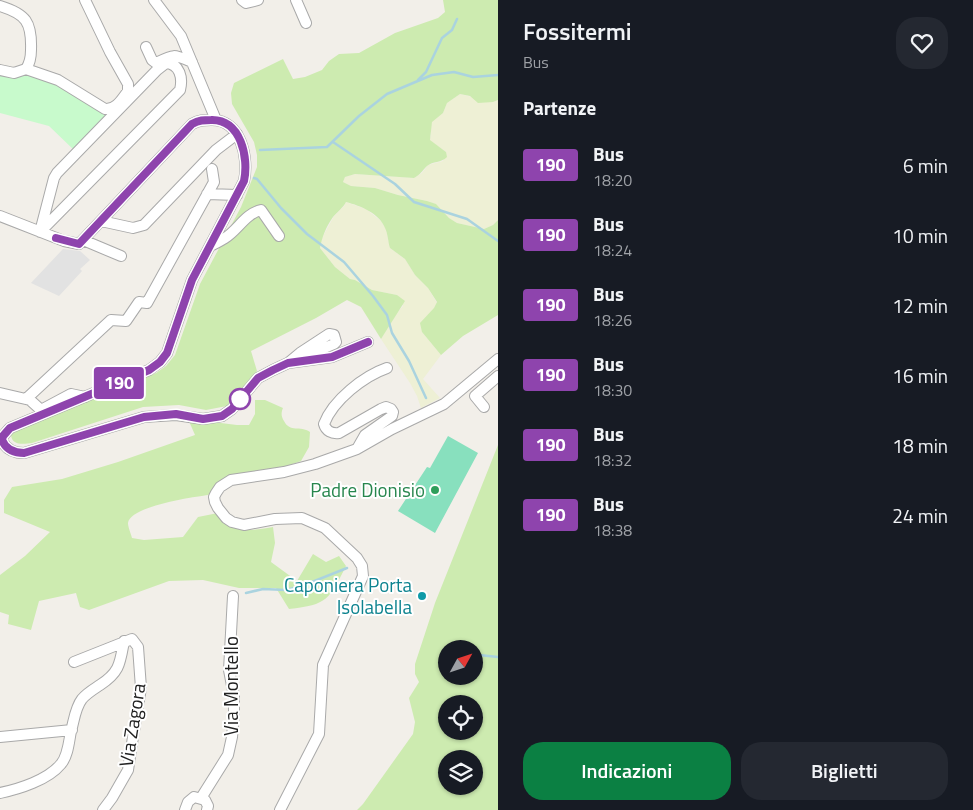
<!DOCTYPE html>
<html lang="it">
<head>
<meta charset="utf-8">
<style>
  body { margin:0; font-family:"Titillium Web",sans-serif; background:#242831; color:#f1f3f6; height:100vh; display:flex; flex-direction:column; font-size:19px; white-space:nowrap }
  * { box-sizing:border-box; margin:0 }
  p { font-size:16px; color:#9ea1a6 }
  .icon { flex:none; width:28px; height:28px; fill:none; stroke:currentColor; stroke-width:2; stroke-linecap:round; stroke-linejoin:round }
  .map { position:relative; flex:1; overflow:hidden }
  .panel { display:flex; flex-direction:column; background:#171b24; width:475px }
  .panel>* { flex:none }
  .badge { padding:0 10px; border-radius:4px; font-size:18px; line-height:32px }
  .needle { width:32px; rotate:50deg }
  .fabs { position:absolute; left:438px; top:640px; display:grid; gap:10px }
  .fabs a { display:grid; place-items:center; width:45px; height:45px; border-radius:50%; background:#171b24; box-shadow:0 1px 4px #0004; font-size:25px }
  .map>.badge { position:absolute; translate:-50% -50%; box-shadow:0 0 0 2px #fff }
  h2 { padding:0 25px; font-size:19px; line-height:45px }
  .round { display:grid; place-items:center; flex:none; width:52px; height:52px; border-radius:20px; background:#242831 }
  .head { display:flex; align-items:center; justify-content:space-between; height:85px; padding:0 25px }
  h1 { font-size:24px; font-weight:600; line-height:38px }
  .button { display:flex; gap:10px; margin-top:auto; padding:10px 25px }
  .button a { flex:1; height:58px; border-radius:20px; background:#0b8043; color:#fff; font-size:20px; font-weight:600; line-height:58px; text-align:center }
  .button a+a { background:#242831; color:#f1f3f6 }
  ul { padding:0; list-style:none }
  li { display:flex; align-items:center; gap:15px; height:70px; padding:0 25px }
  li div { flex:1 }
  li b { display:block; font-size:19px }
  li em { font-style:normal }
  li .badge { min-width:55px; font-weight:700; text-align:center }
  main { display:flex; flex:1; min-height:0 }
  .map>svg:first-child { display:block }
</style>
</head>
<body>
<main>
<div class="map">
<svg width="498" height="810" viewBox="0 0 498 810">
  <rect width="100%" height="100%" fill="#f2efe9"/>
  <path fill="#eef0d5" d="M 460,94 L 493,102 L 498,100 L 498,220 L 493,225 L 484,229 L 457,223 L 449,218 L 435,204 L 427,201 L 398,195 L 375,188 L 351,186 L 343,182 L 345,177 L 355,174 L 414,178 L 422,173 L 428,165 L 443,161 L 446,152 L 429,140 L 431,136 L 431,126 L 432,121 L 443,113 L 447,103 Z
    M 346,202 L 366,209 L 381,221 L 386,229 L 390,248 L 405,259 L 415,275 L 428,288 L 437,303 L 422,332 L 441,355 L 423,379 L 440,398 L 421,408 L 417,396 L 410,383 L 381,339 L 397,313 L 403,306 L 397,295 L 372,290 L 355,280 L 350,279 L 335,267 L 320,248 L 322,238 L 334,216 L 344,206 Z"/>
  <path fill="#cdebb0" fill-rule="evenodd" d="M 443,0 L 498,0 L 498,100 L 493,102 L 478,103 L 470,96 L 460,94 L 447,103 L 443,113 L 432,122 L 430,140 L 446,152 L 447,157 C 441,163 433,161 427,166 C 422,171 420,175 414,178 L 355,174 L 345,177 L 343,182 L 351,186 L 375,188 L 398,195 L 427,201 L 436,204 L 449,218 L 457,223 L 484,229 L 493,225 L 498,220 L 498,315 L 463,336 L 441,355 L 422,332 L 420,323 L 434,308 L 437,302 L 428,288 L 415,275 L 405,259 L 390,248 C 388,242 388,234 385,228 C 379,213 361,206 346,202 C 343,208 337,212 333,217 C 326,227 322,237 320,248 L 335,267 L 350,279 L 355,280 L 372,290 L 397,295 L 405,301 L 381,339 L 361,307 L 347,300 L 316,318 L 251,351 L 257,371 L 237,397 L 227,406 L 206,410 L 179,405 L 143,407 L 32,443 C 24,444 12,446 11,435 L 20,427 L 156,373 L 166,366 L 175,355 L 200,284 L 241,207 L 257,167 L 257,155 L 254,142 L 232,104 L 231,93 L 234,83 L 283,59 L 293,79 L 305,77 L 322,70 L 329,61 L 339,54 L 359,53 L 395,33 L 438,18 L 445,12 Z
    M 255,400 L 265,400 L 283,408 C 281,413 281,416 284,421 C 290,433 300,425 310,432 L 309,447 L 301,461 L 284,467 L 235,474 L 216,487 L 208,495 C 194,497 130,506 128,523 C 128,527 131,534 132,538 L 144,540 L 183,537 L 198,517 L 218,513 C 241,532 244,532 273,527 L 275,543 L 271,562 L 297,581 L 313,554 L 326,562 L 339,556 L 346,566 C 329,599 328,605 289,609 L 276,588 L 239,588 L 203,580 L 169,581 L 89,610 L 80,607 L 76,593 L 39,601 L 31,630 L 8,624 L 9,615 L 0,612 L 0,575 L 25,556 L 50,532 L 4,513 L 4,500 L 12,487 L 62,479 L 118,462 L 195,435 L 188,419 L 237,425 L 249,425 L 255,414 Z
    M 498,445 L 498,810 L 357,810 L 363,804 L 413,734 L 415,722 L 409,698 L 419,682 L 415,674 L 415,664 L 435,603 ZM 446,649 L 474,649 L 474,676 L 446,676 ZM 446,704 L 474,704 L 474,731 L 446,731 ZM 446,759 L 474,759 L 474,786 L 446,786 Z"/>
  <path fill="#c8facc" d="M 26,73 L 58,84 L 109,114 L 74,150 L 49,126 L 0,113 L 0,74 Z"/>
  <path fill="#88e0be" d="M 448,436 L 478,453 L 435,533 L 398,511 L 427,467 L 430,468 Z"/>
  <path fill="#e2e2e2" d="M 63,249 L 80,251 L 90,260 L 80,269 L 82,271 L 59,296 L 31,283 Z"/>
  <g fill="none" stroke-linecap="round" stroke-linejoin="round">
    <path stroke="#aad3df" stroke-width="2.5" d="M 418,80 L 426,72 L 442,38 L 452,30 L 457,19
      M 333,142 L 395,184 L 414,202 L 467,219 L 498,241
      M 260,150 L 327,147 L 359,116 L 387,94 L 432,75 L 454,72 L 473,77 L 498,75
      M 254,178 L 257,179 L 281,208 L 307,234 L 344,262 L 373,296 L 387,315 L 392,333 L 409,361 L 426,398
      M 246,593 L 263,589 L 286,590 L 302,586 L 347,568
      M 479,655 L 498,657"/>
    <g stroke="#a9a9a9" stroke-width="12">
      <path id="minor" d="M 154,0 L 181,36 L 216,120
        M 242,0 L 246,3 L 258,0
        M 296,0 L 306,23
        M 0,6 C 26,14 32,22 31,50 C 31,57 30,63 26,69
        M 146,47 L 152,60 L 156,63 C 174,54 173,54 192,62
        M 166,63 C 180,64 183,78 180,90 L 40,232 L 54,178 L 57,173 L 157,70 Z
        M 26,69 L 58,80 L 105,109 C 116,110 122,99 128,91 L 128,84 L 110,52 L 85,0
        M 0,70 L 14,73 L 26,69
        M 207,194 L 237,195
        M 0,216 L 64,241 L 79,244 L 192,124 C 199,120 204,120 211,120 C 241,119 249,158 244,181 L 192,280 L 167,353 L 160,362 L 149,370 L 10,428 L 3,436 L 2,440 C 6,450 14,453 24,453 L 144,417 L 176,415 L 203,419 L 222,416 L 232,409 L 258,378 L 273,370 L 288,363 L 332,357 L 368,342
        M 101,221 L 133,228 L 144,225 L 216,150 L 237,134
        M 83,240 L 121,256
        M 210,246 C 215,244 220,241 225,238 C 238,230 245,214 261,210 L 279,236
        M 329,334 L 334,335 L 336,342 L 334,344 L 288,363 L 300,353 Z
        M 0,393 L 30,400 L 41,410 L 71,394 L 85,397
        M 26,399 L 111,320 L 126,321 L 139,302 L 147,303 L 214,182 L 212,169
        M 484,407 L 475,396 L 498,376
        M 357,449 L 365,435 L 392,416 L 393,412 L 391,409 L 386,407 L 381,409 L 339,433 C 332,434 326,431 324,424 C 333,400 364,376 387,368
        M 74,662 L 132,639 L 138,647 L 141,688 L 133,737 L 128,770 L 112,798 L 103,810
        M 0,737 L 72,730
        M 0,793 C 19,789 48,780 61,764 C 68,756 69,741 71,731 C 74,721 75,708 82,699 C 87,693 94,689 100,685 C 120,672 120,663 124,641
        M 201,798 L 228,755 L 232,737 L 234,713 L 234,696 L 229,670 L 233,596
        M 185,810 L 188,802 L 194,797 L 205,800 L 208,806 L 207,810
        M 280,810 L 319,734 L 323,665 L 363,576 L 362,566 L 357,558 L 325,528 L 302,518 L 275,519 L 244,525 L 232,522 L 226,518 L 218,508 L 215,502 L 214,497 L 216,493 L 220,487 L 231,480 L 284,472 L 315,464 L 357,449 L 392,429 L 444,404 L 498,359"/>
    </g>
    <use href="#minor" stroke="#fff" stroke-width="10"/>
  </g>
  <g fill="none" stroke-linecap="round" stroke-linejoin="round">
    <g stroke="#fff" stroke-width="11">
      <path id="line" d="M 56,238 L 79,244 L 192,124 C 199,120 204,120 211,120 C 241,119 249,158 244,181 L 192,280 L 167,353 L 160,362 L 149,370 L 10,428 L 3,436 L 2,440 C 6,450 14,453 24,453 L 144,417 L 176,414 L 203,419 L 222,416 L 232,409 L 258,378 L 273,370 L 288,363 L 332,357 L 368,342"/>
    </g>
    <use href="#line" stroke="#8e44ad" stroke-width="8"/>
  </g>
  <circle fill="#fff" stroke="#8e44ad" stroke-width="2.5" cx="240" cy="399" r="10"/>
  <circle fill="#2e9e5b" stroke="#fff" stroke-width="2" cx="435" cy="490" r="5"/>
  <circle fill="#0f9aa8" stroke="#fff" stroke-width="2" cx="422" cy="596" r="5"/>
  <g text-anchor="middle" stroke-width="4" stroke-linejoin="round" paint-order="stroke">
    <g font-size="19" fill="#27864d" stroke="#fff" text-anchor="end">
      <text x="425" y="497">Padre Dionisio</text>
    </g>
    <g font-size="19" fill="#0d838f" stroke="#fff" text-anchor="end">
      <text x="412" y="592">Caponiera Porta<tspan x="412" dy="22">Isolabella</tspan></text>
    </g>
    <g font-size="19" fill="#222" stroke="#fff">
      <text transform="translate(231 686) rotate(-90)" y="7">Via Montello</text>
      <text transform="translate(132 725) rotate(-81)" y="7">Via Zagora</text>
    </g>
  </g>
</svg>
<div class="fabs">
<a><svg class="needle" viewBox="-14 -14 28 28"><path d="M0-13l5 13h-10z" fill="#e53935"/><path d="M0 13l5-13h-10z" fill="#9ea1a6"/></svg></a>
<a><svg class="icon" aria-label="locate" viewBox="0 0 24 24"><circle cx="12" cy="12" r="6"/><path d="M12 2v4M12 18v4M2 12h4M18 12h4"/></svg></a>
<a><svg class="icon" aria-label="layers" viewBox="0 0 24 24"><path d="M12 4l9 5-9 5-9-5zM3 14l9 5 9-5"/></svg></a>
</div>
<b class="badge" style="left:119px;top:383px;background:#8e44ad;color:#fff">190</b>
</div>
<section class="panel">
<div class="head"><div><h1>Fossitermi</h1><p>Bus</p></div><a class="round"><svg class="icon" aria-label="heart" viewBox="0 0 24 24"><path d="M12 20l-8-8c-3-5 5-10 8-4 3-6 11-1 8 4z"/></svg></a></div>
<h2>Partenze</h2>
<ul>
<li><span class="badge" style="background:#8e44ad;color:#fff">190</span><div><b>Bus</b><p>18:20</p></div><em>6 min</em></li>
<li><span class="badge" style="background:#8e44ad;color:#fff">190</span><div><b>Bus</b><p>18:24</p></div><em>10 min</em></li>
<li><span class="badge" style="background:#8e44ad;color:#fff">190</span><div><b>Bus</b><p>18:26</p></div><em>12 min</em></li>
<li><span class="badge" style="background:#8e44ad;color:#fff">190</span><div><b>Bus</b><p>18:30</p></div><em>16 min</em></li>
<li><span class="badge" style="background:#8e44ad;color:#fff">190</span><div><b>Bus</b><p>18:32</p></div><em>18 min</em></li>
<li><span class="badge" style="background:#8e44ad;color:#fff">190</span><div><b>Bus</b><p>18:38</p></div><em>24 min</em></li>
</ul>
<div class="button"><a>Indicazioni</a><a>Biglietti</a></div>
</section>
</main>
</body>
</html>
